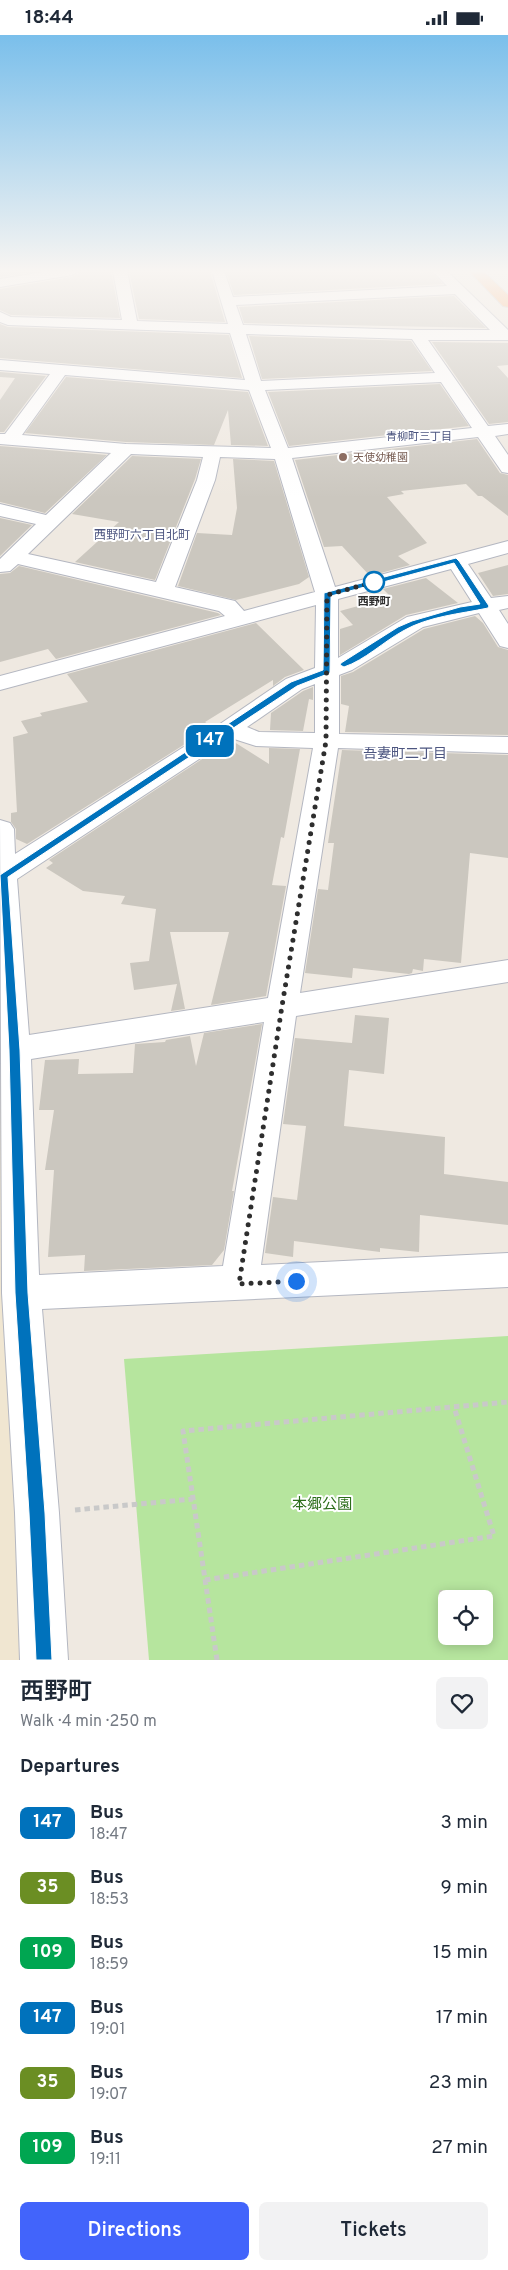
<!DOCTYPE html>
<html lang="en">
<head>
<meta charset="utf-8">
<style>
  body { margin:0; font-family:Overpass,"Noto Sans JP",sans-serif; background:#f2f2f3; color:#1f2937; height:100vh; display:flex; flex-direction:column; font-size:19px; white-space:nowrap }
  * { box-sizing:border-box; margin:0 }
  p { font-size:16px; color:#747a83 }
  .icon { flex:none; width:28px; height:28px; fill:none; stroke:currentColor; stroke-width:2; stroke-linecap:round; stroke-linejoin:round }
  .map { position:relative; height:1625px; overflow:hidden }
  .side { display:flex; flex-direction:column; background:#fff; flex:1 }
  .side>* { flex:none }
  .badge { padding:0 10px; border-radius:8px; font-size:18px; line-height:32px }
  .fabs { position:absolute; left:438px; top:1555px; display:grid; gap:10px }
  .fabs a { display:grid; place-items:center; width:55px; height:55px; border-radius:8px; background:#fff; box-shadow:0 2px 12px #0003; font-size:25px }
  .you { position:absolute; width:25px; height:25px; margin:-12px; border:4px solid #fff; border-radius:50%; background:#1a73e8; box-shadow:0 0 0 8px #1a73e833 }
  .map>.badge { position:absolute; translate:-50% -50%; box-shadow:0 0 0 2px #fff }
  h2 { padding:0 20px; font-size:19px; line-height:45px }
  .round { display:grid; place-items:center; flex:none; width:52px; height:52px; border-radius:8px; background:#f2f2f3 }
  .head { display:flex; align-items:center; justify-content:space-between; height:85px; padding:0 20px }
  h1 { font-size:24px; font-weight:600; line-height:38px }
  .cta { display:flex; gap:10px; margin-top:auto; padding:10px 20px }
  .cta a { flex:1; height:58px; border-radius:8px; background:#4264fb; color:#fff; font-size:20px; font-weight:600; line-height:58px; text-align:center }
  .cta a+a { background:#f2f2f3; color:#1f2937 }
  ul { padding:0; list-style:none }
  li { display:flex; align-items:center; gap:15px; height:65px; padding:0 20px }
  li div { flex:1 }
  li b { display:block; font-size:19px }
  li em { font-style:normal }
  li .badge { min-width:55px; font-weight:700; text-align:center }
  .status { display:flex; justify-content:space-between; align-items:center; height:35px; padding:0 25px; background:#fff; direction:ltr }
  .status svg { height:14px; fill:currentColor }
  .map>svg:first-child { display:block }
</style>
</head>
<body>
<div class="status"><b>18:44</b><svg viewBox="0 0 49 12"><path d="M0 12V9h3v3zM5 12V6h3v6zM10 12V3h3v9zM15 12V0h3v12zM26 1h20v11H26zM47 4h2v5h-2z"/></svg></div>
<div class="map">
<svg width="508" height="1625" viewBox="0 0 508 1625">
  <rect width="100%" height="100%" fill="#efe9e1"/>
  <path fill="#f0e6d1" d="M 0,1039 L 1,1040 L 32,1625 L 0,1625 Z"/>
  <path fill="#b6e59e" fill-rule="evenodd" d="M 508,1301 L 508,1625 L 149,1625 L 124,1324 ZM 446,1564 L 484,1564 L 484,1601 L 446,1601 Z"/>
  <path fill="#cbc7bf" d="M 0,236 L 40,236 L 0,242 Z
    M 81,236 L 111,236 L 120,283 L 11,280 L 0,275 L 0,254 L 72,242 Z
    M 129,236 L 210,236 L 225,287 L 139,284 Z
    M 226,236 L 418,236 L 420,238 L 432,237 L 443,249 L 234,260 Z
    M 454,261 L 486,293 L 244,288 L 239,272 Z
    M 0,289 L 8,292 L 229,300 L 242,343 L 0,323 Z
    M 249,301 L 411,306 L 432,336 L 262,344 Z
    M 432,307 L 508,308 L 508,330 L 497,331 L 508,343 L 508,387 L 489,389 Z
    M 0,337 L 46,341 L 4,397 L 0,397 L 0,365 L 15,343 L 0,342 Z
    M 66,342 L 248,357 L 268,411 L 231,410 L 228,375 L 214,410 L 126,407 L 25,398 Z
    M 440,349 L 469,391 L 289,411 L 268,357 Z
    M 477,404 L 500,438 L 508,440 L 508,481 L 482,461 L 478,461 L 466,449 L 401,456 L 404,459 L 387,462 L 427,508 L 398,521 L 410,530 L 370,541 L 342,511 L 324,512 L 295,425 Z
    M 0,411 L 107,420 L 45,478 L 0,467 Z
    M 132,421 L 201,424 L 195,444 L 155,545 L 75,527 L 119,487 L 72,479 Z
    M 233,424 L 274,426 L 309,542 L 299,549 L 236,565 L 178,551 L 197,498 L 232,500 L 237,473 Z
    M 0,483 L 32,490 L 0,521 Z
    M 508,530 L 508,559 L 493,561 L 478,538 Z
    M 19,531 L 218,578 L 221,580 L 56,624 L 48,614 L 0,627 L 0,539 L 10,538 Z
    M 426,543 L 458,568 L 406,580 L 340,620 L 340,594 L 353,590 L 340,576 L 391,562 L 383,554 Z
    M 475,581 L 483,588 L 498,612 L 508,615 L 508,700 L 345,697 L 349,671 L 341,669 L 341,641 L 353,637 L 424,594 Z
    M 256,588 L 304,635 L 285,642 L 273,651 L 273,645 L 205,687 L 212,692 L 27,809 L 16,804 L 16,794 L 11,787 L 11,778 L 17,777 L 13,702 L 28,698 L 21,686 L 42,681 L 40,678 L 88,667 L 67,639 Z
    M 313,652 L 313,665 L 309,664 L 303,696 L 270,695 L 271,678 L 303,656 Z
    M 231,705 L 269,729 L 269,713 L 300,714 L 284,803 L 281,802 L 272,850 L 286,851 L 266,961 L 211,970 L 229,897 L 170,897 L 185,974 L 171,976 L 177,949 L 134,955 L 130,928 L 149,926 L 156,874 L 121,869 L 125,861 L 83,856 L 46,833 L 53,828 L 49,825 Z
    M 342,715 L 508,720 L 508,823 L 470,818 L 461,928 L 424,924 L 423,936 L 413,934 L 412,938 L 409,939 L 353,933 L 352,943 L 305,938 L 318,854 L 328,855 L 334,808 L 328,808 Z
    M 355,980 L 389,983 L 384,1039 L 349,1035 L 344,1091 L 445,1102 L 444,1139 L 508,1147 L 508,1190 L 420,1180 L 419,1217 L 380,1213 L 380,1217 L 294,1206 L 293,1222 L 265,1218 L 273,1162 L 297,1165 L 306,1091 L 283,1089 L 295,1003 L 352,1008 Z
    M 262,989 L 232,1156 L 234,1156 L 224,1215 L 212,1230 L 84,1236 L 85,1220 L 48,1222 L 54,1135 L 45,1135 L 54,1075 L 39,1075 L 45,1025 L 79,1024 L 78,1039 L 133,1038 L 135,1009 L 165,1007 L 166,1005 L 190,1001 L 196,1031 L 204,998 Z
    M 439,1555 L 490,1558 L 492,1593 L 484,1592 L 484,1564 L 446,1564 L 446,1590 L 440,1590 Z"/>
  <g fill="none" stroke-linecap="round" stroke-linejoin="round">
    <g stroke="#b4b7c1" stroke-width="2">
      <path id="minor" d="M 50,236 L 79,236 L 72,240 L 0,252 L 0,244 Z
        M 113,236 L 127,236 L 137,286 L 228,289 L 212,236 L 224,236 L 233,262 L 447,251 L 433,236 L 447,236 L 508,295 L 508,305 L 428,305 L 488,391 L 508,389 L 508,399 L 495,401 L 508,420 L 508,438 L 502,437 L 478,402 L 292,423 L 335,552 L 508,506 L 508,518 L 468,529 L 491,563 L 508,561 L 508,573 L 499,575 L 508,589 L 508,613 L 500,611 L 479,578 L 423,592 L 352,635 L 339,640 L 339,699 L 508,702 L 508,718 L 338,713 L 300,958 L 508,925 L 508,947 L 296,981 L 261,1230 L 508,1218 L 508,1252 L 42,1274 L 59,1478 L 68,1625 L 20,1625 L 15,1478 L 2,1258 L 0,785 L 10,788 L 14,794 L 15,819 L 220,689 L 286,644 L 315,633 L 316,570 L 0,655 L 0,641 L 225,581 L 219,576 L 18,529 L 10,536 L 0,537 L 0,524 L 36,489 L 0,481 L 0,469 L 46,480 L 111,418 L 0,409 L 0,399 L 5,399 L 50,339 L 0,335 L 0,325 L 245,345 L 230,298 L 8,290 L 0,287 L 0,277 L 11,282 L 122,285 ZM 455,259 L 490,295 L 417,295 L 243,290 L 236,270 ZM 246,299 L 412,304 L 435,338 L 261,346 ZM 65,340 L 249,355 L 271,413 L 126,409 L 22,400 ZM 441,347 L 472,393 L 288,413 L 265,355 ZM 131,419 L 203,422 L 197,445 L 156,547 L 28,519 ZM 220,422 L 275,424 L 315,557 L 244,576 L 235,566 L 175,552 L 215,445 ZM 451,534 L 472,567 L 407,582 L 338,623 L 338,564 ZM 315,649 L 315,698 L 259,697 L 247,692 L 302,654 ZM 231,703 L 256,711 L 313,713 L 268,963 L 29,1000 L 17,844 ZM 264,987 L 223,1231 L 39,1240 L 31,1024 Z"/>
    </g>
    <g stroke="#c9c9c9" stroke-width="2">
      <path id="highway" d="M 469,236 L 483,236 L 508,260 L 508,272 L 503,271 Z"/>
    </g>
    <path stroke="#c9c9c9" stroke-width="5" stroke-dasharray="5.5 4" stroke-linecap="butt" d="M 75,1475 L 193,1464
      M 205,1545 L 494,1501 L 454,1372
      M 217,1625 L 183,1396 L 508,1367"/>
    <use href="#minor" fill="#fff" fill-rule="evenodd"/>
    <use href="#highway" fill="#ffa35c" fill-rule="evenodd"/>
  </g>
  <linearGradient id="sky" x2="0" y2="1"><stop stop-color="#7abfeb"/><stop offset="0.51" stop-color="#f8f5f2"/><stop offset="1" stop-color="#f8f5f2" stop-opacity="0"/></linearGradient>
  <rect width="508" height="463" fill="url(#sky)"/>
  <path fill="#0072bc" stroke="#fff" d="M 456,523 L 459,526 L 489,571 L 488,573 C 460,579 429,581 403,596 C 383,607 365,625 344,632 L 340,630 L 341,628 L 398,592 L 412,586 L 460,572 L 480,569 L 454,528 L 331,561 L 330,638 L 297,651 L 8,842 L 20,1015 L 28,1258 L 45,1478 L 52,1625 L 36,1625 L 29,1478 L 15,1258 L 9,1015 L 0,840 L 291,647 L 323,635 L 324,558 Z"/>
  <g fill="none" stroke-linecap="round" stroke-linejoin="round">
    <path stroke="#2e2e2e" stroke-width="5" stroke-dasharray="0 9" d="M 296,1246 L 239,1249 L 282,971 L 326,706 L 327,560 L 382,545 L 374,547"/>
  </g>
  <circle fill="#8d6e63" stroke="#fff" stroke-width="2" cx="343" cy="422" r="5"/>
  <circle fill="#fff" stroke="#0072bc" stroke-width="2.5" cx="374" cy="547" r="10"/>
  <g text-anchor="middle" stroke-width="4" stroke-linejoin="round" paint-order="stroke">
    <g font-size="11" fill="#4d5680" stroke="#fff">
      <text x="419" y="405">青柳町三丁目</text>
    </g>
    <g font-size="11" fill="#785e54" stroke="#fff" text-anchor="start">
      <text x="353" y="426">天使幼稚園</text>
    </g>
    <g font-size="11" font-weight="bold" fill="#2e2e2e" stroke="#fff">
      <text x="374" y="570">西野町</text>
    </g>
    <g font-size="12" fill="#4d5680" stroke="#fff">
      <text x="142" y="504">西野町六丁目北町</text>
    </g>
    <g font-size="14" fill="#4d5680" stroke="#fff">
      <text x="405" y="723">吾妻町二丁目</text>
    </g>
    <g font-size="15" fill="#2c6e1b" stroke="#fff">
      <text x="322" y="1474">本郷公園</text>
    </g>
  </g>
</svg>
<div class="fabs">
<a><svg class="icon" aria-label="locate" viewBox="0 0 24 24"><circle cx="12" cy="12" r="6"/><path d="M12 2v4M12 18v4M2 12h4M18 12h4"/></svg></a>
</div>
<div class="you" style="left:296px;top:1246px"></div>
<b class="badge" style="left:210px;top:706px;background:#0072bc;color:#fff">147</b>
</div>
<section class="side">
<div class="head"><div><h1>西野町</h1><p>Walk · 4 min · 250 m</p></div><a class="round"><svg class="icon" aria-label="heart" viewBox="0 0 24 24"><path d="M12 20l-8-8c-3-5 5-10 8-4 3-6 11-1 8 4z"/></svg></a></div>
<h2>Departures</h2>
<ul>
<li><span class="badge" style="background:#0072bc;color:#fff">147</span><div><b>Bus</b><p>18:47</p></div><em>3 min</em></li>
<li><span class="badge" style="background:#6b8e23;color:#fff">35</span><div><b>Bus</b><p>18:53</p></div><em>9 min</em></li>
<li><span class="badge" style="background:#00a651;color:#fff">109</span><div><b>Bus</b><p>18:59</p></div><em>15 min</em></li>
<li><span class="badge" style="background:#0072bc;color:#fff">147</span><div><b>Bus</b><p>19:01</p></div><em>17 min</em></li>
<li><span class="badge" style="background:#6b8e23;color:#fff">35</span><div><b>Bus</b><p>19:07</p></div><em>23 min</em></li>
<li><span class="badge" style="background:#00a651;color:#fff">109</span><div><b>Bus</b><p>19:11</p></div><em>27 min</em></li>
</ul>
<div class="cta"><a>Directions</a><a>Tickets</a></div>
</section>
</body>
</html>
